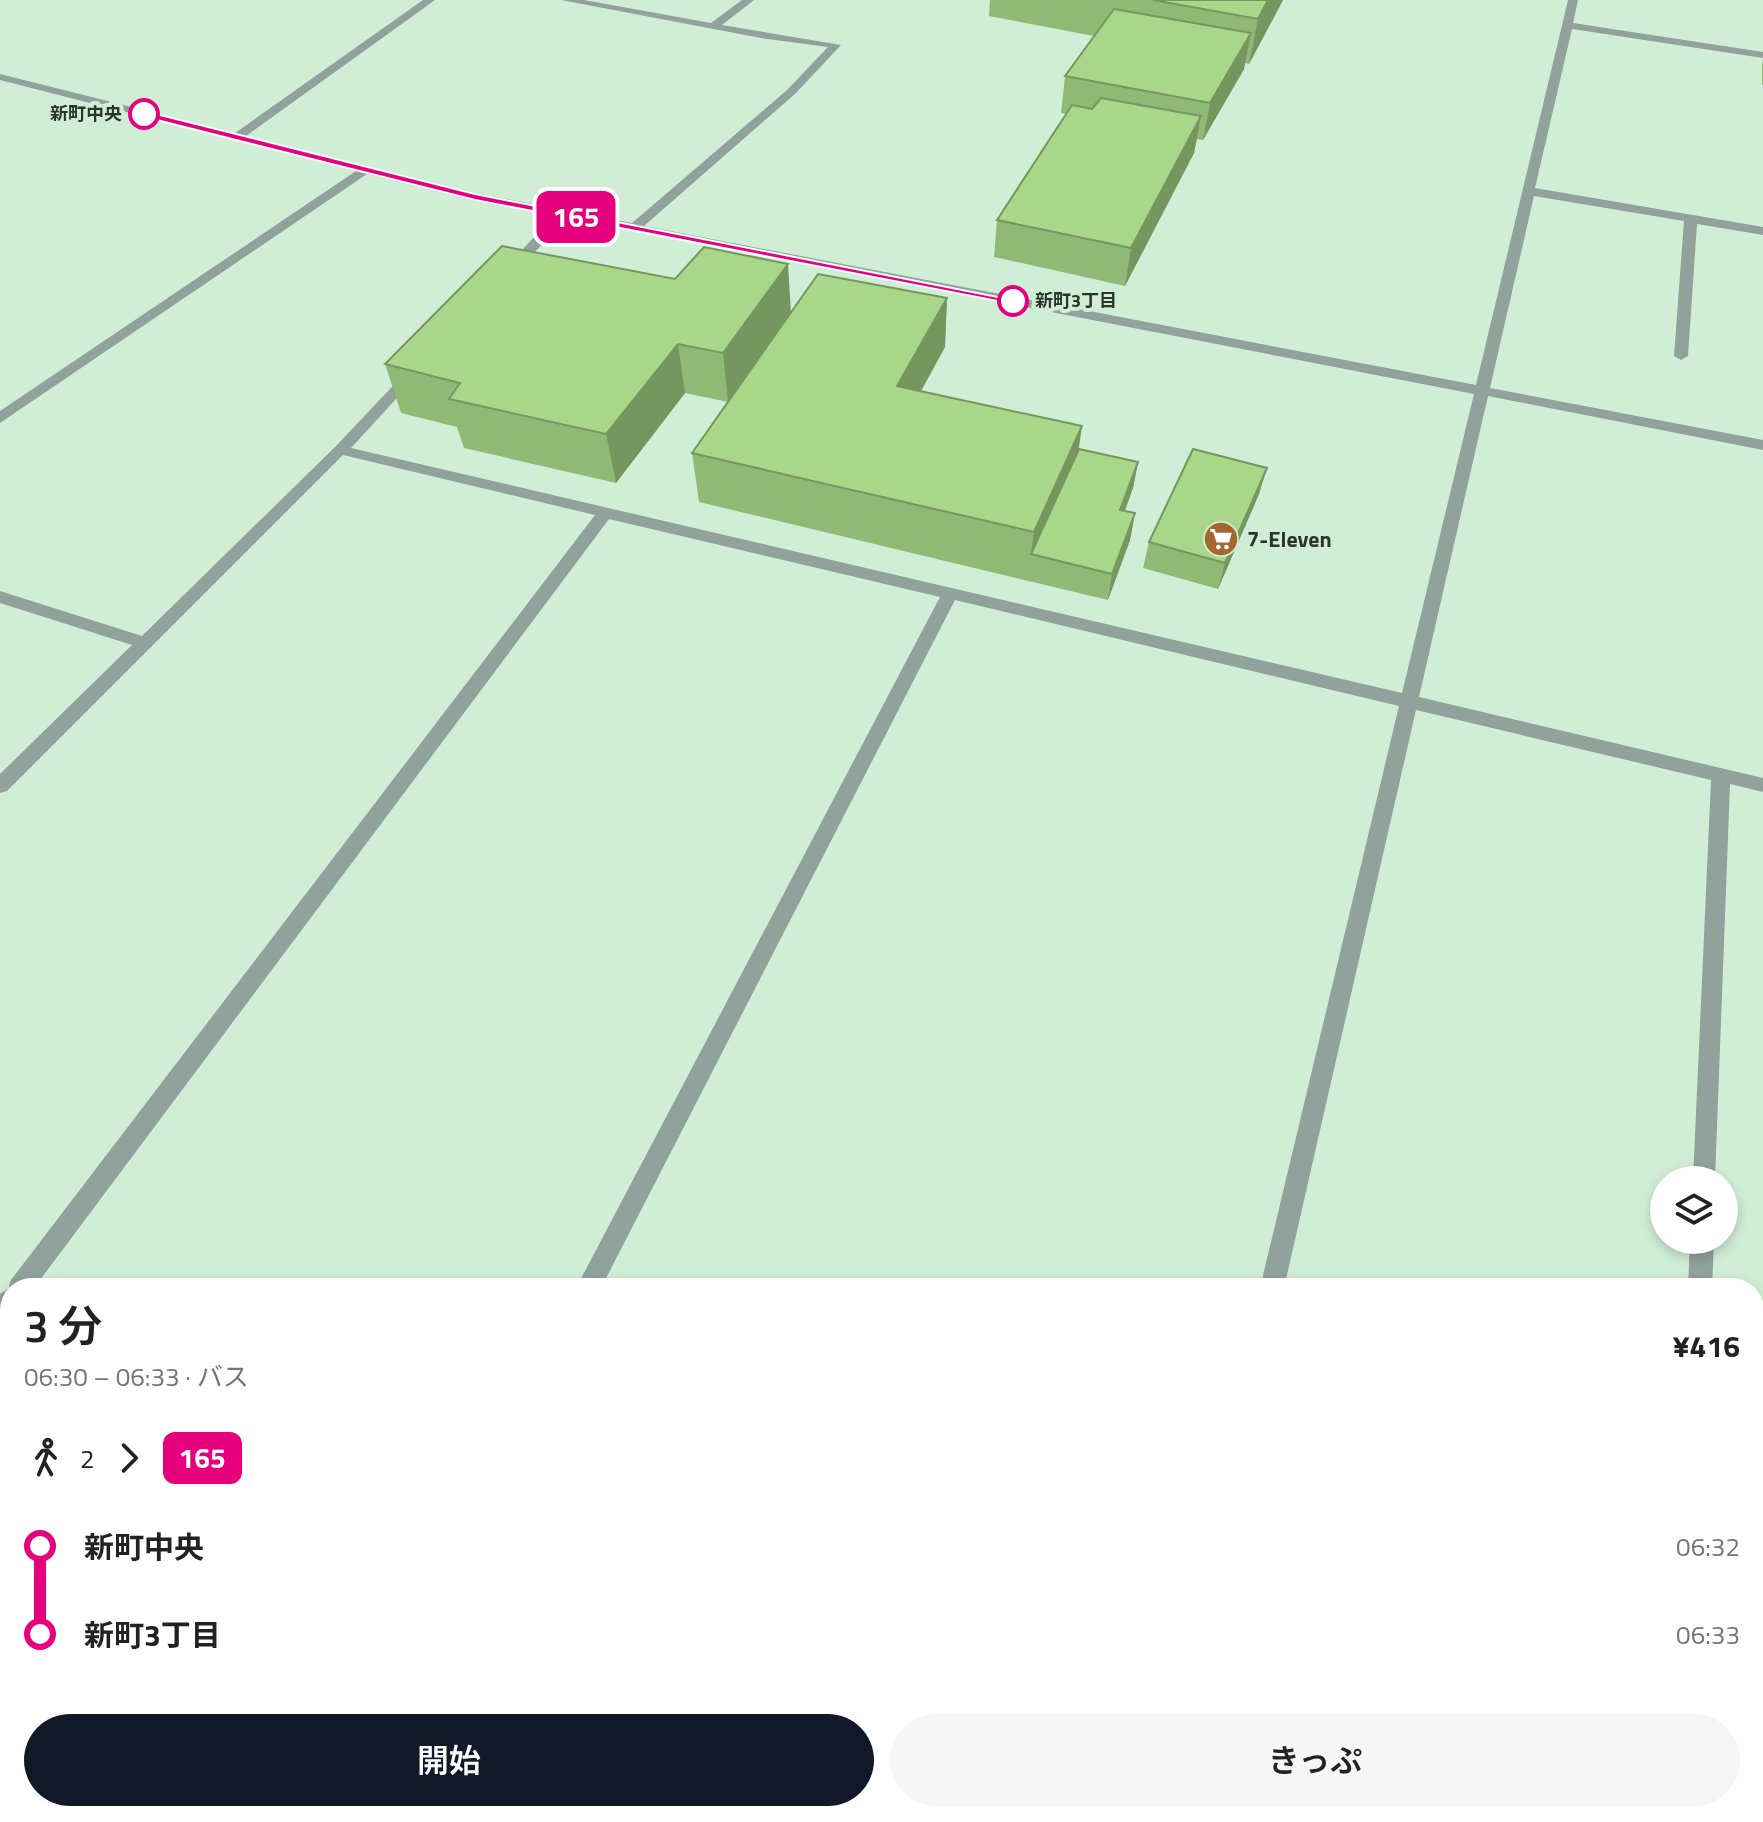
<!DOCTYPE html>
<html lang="ja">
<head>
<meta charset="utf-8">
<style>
  body { margin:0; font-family:"Titillium Web","Noto Sans JP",sans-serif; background:#f6f6f6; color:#222; height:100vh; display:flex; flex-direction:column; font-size:30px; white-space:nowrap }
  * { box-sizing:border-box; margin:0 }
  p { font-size:26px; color:#767676 }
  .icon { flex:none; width:44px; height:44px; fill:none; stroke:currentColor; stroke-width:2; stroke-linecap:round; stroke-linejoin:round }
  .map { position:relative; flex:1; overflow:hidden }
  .panel { position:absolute; left:0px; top:1278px; width:1764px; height:544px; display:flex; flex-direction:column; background:#fff; border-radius:32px 32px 0 0; box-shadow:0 4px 12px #0003 }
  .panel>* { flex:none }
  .badge { padding:0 16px; border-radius:12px; font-size:28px; line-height:52px }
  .fabs { position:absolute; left:1650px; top:1166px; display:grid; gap:16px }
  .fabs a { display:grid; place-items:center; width:88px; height:88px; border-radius:50%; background:#fff; box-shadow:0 4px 12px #0003; font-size:40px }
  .map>.badge { position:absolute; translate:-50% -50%; box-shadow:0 0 0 4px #fff }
  .legs { display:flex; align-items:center; gap:12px; height:88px; padding:0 24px; font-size:26px }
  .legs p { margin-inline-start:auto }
  .summary { display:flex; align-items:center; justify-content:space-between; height:136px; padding:0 24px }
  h1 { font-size:44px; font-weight:600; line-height:60px }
  .primary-button { display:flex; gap:16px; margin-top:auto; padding:16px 24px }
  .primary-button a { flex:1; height:92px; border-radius:48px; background:#111827; color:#fff; font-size:32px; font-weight:600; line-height:92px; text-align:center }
  .primary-button a+a { background:#f6f6f6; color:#222 }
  ul { padding:0 24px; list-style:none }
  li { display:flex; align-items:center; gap:28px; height:88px; font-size:30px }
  li i { display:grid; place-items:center; width:12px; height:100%; margin:0 10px; background:currentColor }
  li i::after { content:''; width:20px; height:20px; margin:-10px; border:6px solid; border-radius:50%; background:#fff }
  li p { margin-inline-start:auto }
  li:first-child i { background:linear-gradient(#0000 50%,currentColor 0) }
  li:last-child i { background:linear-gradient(currentColor 50%,#0000 0) }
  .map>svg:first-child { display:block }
</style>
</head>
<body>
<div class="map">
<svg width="1763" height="1822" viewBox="0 0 1763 1822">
  <rect width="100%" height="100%" fill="#d0eed6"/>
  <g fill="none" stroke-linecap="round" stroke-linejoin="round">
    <path fill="#91a19b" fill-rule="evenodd" d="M 423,0 L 435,0 L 246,136 L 475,193 L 632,223 L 787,90 L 828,47 L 761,38 L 561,0 L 584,0 L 711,23 L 742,0 L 754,0 L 722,25 L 841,45 L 795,94 L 644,226 L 1476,385 L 1568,0 L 1578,0 L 1573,23 L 1763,52 L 1763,58 L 1572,29 L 1535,188 L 1763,227 L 1763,235 L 1697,224 L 1688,356 L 1681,360 L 1674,356 L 1684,221 L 1534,196 L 1490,388 L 1763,440 L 1763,450 L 1488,396 L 1419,697 L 1763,778 L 1763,792 L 1730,784 L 1715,1180 L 1693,1180 L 1711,780 L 1416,710 L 1284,1288 L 1260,1288 L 1399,706 L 955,600 L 601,1288 L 576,1288 L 940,597 L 609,519 L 34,1288 L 10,1288 L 10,1320 L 0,1325 L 0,1294 L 8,1289 L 11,1280 L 595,515 L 343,455 L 7,791 L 0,793 L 0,774 L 132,645 L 0,603 L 0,591 L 142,636 L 335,447 L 407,371 L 419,374 L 351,448 L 1402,693 L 1474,394 L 566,218 L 516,273 L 511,274 L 504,270 L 506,267 L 554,216 L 475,201 L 367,174 L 0,423 L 0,411 L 356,171 L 0,80 L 0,74 L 235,133 Z
      M 1690,1240 L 1714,1240 L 1712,1288 L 1688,1288 Z
      M 1754,1534 L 1763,1537 L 1763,1564 L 1754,1561 Z
      M 298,1812 L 329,1812 L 325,1822 L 294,1822 Z
      M 1135,1812 L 1165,1812 L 1163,1822 L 1133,1822 Z"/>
  </g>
  <path fill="#90b976" d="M 990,0 L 1283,0 L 1249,64 L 1245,63 L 1244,69 L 1203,140 L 1197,139 L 1194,153 L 1125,286 L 994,257 L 997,220 L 1067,114 L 1061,113 L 1065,76 L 1094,36 L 989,16 Z
    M 1763,61 L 1763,85 L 1762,85 L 1762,64 Z
    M 675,279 L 791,312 L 947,298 L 945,347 L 921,391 L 1079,449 L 1138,462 L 1133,488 L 1125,511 L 1135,513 L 1130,540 L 1108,600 L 699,502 L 692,453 L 728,402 L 685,393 L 616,483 L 464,448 L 457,427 L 401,413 L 385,364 Z
    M 1259,494 L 1218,589 L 1143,568 L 1149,542 Z"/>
  <path fill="#769660" d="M 1268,0 L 1283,0 L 1249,64 L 1258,19 Z
    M 1251,33 L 1244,69 L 1203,140 L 1210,103 Z
    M 1201,116 L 1194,153 L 1125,286 L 1131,248 Z
    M 788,264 L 791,313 L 728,402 L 723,353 Z
    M 947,298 L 945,347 L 897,435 L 897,386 Z
    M 678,344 L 685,393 L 616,483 L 606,434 Z
    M 1082,426 L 1075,475 L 1031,554 L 1034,532 Z
    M 1138,462 L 1133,488 L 1115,537 L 1120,510 Z
    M 1267,468 L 1259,494 L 1218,589 L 1225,563 Z
    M 1135,513 L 1130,540 L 1108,600 L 1112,574 Z"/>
  <path fill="#a8d789" stroke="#769660" stroke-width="2" d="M 1153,0 L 1268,0 L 1258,19 Z
    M 1114,9 L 1251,33 L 1210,103 L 1065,76 Z
    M 1101,98 L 1201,116 L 1131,248 L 997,220 L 1072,105 L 1092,109 Z
    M 502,246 L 675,279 L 704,247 L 788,264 L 723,353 L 678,344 L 606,434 L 449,399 L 460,383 L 385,364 Z
    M 818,274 L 947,298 L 897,386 L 1082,426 L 1034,532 L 692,453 Z
    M 1079,449 L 1138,462 L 1120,510 L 1135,513 L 1112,574 L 1031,554 Z
    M 1193,449 L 1267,468 L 1225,563 L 1149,542 Z"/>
  <path fill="#e6007e" stroke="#fff" stroke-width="2" d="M 144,111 L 475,194 L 1018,301 L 1013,304 L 475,200 L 141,116 Z"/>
  <defs>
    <g id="supermarket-disc" transform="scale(1.8)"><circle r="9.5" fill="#a5672d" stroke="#d0eed6"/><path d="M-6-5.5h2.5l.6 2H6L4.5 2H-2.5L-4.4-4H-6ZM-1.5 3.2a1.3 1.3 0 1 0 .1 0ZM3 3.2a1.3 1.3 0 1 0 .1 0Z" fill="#fff"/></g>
  </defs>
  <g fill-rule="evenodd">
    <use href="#supermarket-disc" x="1221" y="539"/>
  </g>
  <g fill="#fff" stroke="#e6007e" stroke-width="4">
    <circle cx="144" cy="114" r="14"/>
    <circle cx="1013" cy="301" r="14"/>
  </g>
  <g text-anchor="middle" stroke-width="8" stroke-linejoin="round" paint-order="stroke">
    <g font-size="18" font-weight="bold" fill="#2a352d" stroke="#d0eed6" text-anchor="end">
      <text x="122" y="120">新町中央</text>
      <text x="1035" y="307" text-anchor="start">新町3丁目</text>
    </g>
    <g font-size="22" font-weight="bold" fill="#2a352d" stroke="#d0eed6" text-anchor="start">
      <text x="1247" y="547">7-Eleven</text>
    </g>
  </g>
</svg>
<div class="fabs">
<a><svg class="icon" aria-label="layers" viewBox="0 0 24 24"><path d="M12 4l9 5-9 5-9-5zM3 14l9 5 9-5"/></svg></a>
</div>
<b class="badge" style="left:576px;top:217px;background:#e6007e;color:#fff">165</b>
<section class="panel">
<div class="summary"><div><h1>3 分</h1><p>06:30 – 06:33 · バス</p></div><b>¥416</b></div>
<div class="legs"><svg class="icon" aria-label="walk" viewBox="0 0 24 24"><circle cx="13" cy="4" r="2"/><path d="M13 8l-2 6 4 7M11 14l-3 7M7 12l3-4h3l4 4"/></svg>2<svg class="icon" aria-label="forward" viewBox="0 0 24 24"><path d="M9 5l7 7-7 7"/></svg><b class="badge" style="background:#e6007e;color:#fff">165</b></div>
<ul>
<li><i style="color:#e6007e"></i><b>新町中央</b><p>06:32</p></li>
<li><i style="color:#e6007e"></i><b>新町3丁目</b><p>06:33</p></li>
</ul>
<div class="primary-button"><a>開始</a><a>きっぷ</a></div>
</section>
</div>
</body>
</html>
